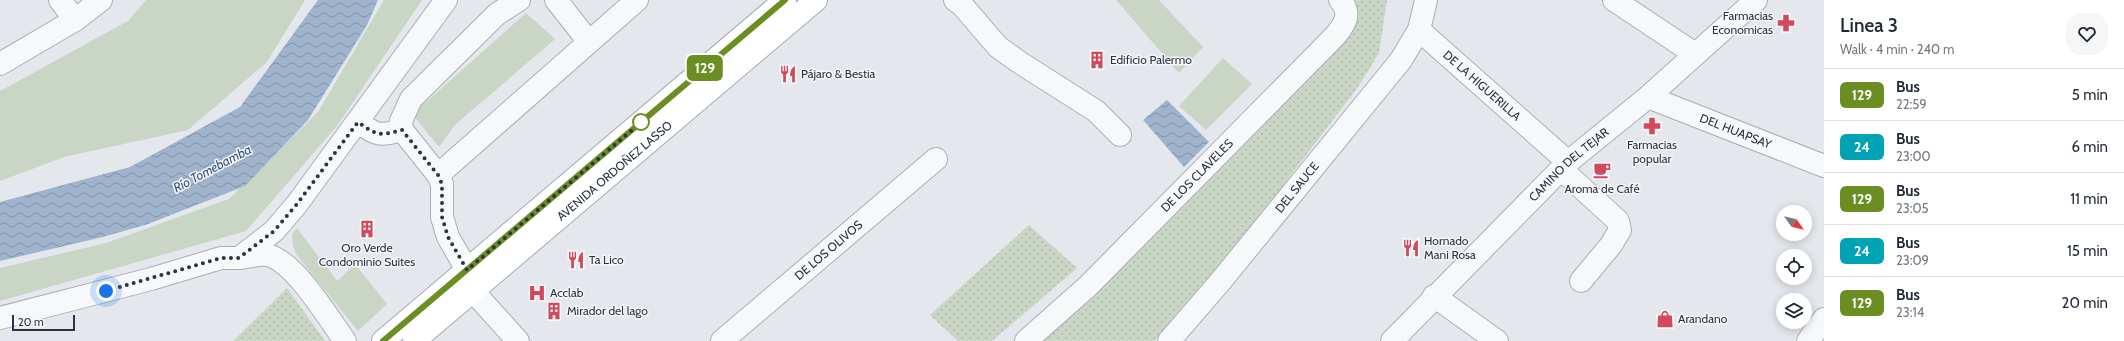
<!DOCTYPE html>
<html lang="en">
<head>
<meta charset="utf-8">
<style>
  body { margin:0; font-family:Cabin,sans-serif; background:#f6f6f7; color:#1f2937; height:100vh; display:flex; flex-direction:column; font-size:15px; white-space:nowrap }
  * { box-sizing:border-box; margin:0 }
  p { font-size:13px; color:#747a83 }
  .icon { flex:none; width:22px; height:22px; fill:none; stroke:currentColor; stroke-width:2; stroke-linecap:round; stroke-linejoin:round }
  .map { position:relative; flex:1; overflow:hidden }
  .panel { display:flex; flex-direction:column; background:#fff; width:300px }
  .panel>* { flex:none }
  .badge { padding:0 8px; border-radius:6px; font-size:14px; line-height:26px }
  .needle { width:26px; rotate:124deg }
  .fabs { position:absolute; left:1776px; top:205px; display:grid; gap:8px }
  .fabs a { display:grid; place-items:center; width:36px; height:36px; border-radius:50%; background:#fff; box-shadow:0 2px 10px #0003; font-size:20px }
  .scale { position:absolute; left:12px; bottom:10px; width:63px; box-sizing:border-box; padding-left:4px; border:2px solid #2b3445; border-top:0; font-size:11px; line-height:14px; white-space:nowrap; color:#2b3445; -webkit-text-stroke:3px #f4f6f9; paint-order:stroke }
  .you { position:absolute; width:20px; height:20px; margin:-10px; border:3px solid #fff; border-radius:50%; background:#1a73e8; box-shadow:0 0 0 6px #1a73e833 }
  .map>.badge { position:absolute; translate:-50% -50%; box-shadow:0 0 0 2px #fff }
  .round { display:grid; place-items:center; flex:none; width:42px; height:42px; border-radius:16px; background:#f6f6f7 }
  .summary { display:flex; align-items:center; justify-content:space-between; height:68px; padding:0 16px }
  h1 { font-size:19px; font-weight:600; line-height:30px }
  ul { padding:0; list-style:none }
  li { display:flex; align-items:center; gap:12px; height:52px; padding:0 16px; border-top:1px solid #e0e1e3 }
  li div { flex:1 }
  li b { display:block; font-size:15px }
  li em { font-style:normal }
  li .badge { min-width:44px; font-weight:700; text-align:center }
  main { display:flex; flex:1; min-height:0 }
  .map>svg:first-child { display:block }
</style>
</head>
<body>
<main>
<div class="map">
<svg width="1824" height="341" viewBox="0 0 1824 341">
  <defs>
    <pattern id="grass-dots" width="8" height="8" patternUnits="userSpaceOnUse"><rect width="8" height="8" fill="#c9d6c5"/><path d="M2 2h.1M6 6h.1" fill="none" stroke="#adb8ab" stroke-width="1.8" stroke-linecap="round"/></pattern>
    <pattern id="water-waves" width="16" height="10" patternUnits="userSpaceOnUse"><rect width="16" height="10" fill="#9fb4cc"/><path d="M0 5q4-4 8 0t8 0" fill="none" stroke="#8293a7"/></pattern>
  </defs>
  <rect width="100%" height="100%" fill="#e4e7ec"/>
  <path fill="url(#grass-dots)" d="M 1355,0 L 1387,0 L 1379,53 L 1358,87 L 1256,221 L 1156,339 L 1154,341 L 1027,341 L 1349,36 L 1355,19 Z
    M 1029,225 L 1077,268 L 992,341 L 958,341 L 930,315 Z
    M 287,288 L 325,341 L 233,341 Z"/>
  <path fill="#c9d6c5" d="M 146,0 L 305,0 L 267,62 L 188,130 L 64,157 L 0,181 L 0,91 L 128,21 Z
    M 384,0 L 422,0 L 337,126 L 246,231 L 0,301 L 0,268 L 106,243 L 229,199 L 318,112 Z
    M 1116,0 L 1159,0 L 1203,47 L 1179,73 Z
    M 526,13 L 555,39 L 455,125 L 439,147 L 405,105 L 410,97 L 425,103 Z
    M 1223,58 L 1252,84 L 1206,130 L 1179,106 Z
    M 297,228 L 337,281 L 355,264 L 387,304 L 358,331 L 296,254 L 293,246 L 292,234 Z"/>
  <path fill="url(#water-waves)" d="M 318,0 L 378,0 L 367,25 L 308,120 L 245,186 L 148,224 L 103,237 L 0,261 L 0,202 L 130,167 L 240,107 Z
    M 1167,100 L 1209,142 L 1184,167 L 1143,120 Z"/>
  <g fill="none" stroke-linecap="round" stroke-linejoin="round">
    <g stroke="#a9aeb7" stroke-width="24">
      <g id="minor">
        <path d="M 60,0 L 75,20"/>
        <path d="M 556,0 L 589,42"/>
        <path d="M 955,0 L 962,5 L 998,47 L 1019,62 L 1096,111 L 1120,135"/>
        <path d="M 1614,0 L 1695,54"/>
        <path id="s1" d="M 1419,30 L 1568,162"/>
        <path d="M 0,64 L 75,20 L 101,0"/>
        <path id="s2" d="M 1648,97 L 1824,166"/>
        <path d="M 358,122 C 377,136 380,136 402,130"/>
        <path d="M 1561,169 L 1618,221 L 1620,230 L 1611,245 L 1581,281"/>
        <path d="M 438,175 L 637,0"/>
        <path d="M 239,258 C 247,257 259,254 267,255 C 294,260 329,319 345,341"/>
        <path d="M 467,270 L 448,237 L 442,217 L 442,184 L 438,175 L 402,130 L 401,121 L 411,99 L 497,14 L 519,0"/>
        <path d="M 472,290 L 518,341"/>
        <path d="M 1434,296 L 1497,341"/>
        <path d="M 0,318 L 151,279 L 221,258 L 239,258 L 274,231 L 297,204 L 446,0"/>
        <path id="s3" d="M 722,341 L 936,159"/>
        <path id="s4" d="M 1026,341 L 1088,286 L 1335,36 C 1345,24 1352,14 1340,0"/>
        <path id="s5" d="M 1169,341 L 1220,282 L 1401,60 L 1419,30 L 1426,0"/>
        <path id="s6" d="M 1392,341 L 1568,162 L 1648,97 L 1756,0"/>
        <path d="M 1808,341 L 1824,319"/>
      </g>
    </g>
    <g stroke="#a3abb8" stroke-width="24">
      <g id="major">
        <path d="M 383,341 L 785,0"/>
        <path id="s7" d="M 414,341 L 816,0"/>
      </g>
    </g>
    <use href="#minor" stroke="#f7f8fa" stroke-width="22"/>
    <use href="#major" stroke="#fff" stroke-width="22"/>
  </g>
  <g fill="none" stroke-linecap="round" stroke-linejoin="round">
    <g stroke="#fff" stroke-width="9">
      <path id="line" d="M 383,341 L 785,0"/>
    </g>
    <use href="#line" stroke="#6b8e23" stroke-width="6"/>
    <path stroke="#2b3445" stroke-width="4" stroke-dasharray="0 7.2" d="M 106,291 L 221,258 L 239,258 L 274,231 L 297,204 L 358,122 C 377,136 380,136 402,130 L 438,175 L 442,184 L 442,217 L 448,237 L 467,270 L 644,120 L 641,122"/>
  </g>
  <defs>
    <g id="pharmacy-bare" transform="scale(1.38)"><path d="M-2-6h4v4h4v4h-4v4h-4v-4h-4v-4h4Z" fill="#d1495b" stroke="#f4f6f9" stroke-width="2.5" paint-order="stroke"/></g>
    <g id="building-bare" transform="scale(1.38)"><path d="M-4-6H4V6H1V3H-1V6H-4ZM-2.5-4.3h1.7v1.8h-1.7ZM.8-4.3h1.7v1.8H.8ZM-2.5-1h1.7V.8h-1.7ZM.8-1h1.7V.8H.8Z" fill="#d1495b" stroke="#f4f6f9" stroke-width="2.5" paint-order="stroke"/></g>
    <g id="restaurant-bare" transform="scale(1.38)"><path d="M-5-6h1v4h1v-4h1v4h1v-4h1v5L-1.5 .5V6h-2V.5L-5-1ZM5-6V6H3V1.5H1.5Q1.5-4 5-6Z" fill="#d1495b" stroke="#f4f6f9" stroke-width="2.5" paint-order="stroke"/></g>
    <g id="cafe-bare" transform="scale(1.38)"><path d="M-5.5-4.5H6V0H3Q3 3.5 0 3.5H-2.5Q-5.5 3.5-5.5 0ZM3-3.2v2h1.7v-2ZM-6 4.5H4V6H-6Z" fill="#d1495b" stroke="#f4f6f9" stroke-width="2.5" paint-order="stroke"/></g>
    <g id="hospital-bare" transform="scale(1.38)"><path d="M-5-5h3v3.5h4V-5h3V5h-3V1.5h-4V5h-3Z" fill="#d1495b" stroke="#f4f6f9" stroke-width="2.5" paint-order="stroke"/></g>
    <g id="shop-bare" transform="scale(1.38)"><path d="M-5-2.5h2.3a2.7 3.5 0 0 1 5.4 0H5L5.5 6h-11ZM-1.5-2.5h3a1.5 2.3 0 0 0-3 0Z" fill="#d1495b" stroke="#f4f6f9" stroke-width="2.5" paint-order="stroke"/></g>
  </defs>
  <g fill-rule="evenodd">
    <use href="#pharmacy-bare" x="1786" y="23"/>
    <use href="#building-bare" x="1097" y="60"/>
    <use href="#restaurant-bare" x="788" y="74"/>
    <use href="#pharmacy-bare" x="1652" y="126"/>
    <use href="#cafe-bare" x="1602" y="170"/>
    <use href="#building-bare" x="367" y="229"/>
    <use href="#restaurant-bare" x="1411" y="248"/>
    <use href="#restaurant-bare" x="576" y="260"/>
    <use href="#hospital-bare" x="537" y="293"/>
    <use href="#building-bare" x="554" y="311"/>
    <use href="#shop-bare" x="1665" y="319"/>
  </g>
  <circle fill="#fff" stroke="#6b8e23" stroke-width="2" cx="641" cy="122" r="8"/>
  <g text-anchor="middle" stroke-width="3" stroke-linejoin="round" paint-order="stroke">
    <g font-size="12" fill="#2b3445" stroke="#f4f6f9" text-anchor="start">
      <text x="1773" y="20" text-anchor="end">Farmacias<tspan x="1773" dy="14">Economicas</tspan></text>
      <text x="1110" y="64">Edificio Palermo</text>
      <text x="801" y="78">Pájaro &amp; Bestia</text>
      <text x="1652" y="149" text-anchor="middle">Farmacias<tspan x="1652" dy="14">popular</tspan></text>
      <text x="1602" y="193" text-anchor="middle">Aroma de Café</text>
      <text x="1424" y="245">Hornado<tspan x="1424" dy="14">Mani Rosa</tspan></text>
      <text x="367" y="252" text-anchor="middle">Oro Verde<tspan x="367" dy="14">Condominio Suites</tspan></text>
      <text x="589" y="264">Ta Lico</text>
      <text x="550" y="297">Acclab</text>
      <text x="567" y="315">Mirador del lago</text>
      <text x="1678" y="323">Arandano</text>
    </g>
    <g font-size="12" fill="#2b3445" stroke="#f4f6f9">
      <text dy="4" stroke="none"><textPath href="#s1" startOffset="84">DE LA HIGUERILLA</textPath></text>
      <text dy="4" stroke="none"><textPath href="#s2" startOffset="94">DEL HUAPSAY</textPath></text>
      <text dy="4" stroke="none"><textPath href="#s6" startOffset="250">CAMINO DEL TEJAR</textPath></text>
      <text dy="4" stroke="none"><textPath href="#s7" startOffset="263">AVENIDA ORDOÑEZ LASSO</textPath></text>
      <text dy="4" stroke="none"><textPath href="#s4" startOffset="238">DE LOS CLAVELES</textPath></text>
      <text dy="4" stroke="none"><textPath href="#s5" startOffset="200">DEL SAUCE</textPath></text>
      <text dy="4" stroke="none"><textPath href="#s3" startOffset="140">DE LOS OLIVOS</textPath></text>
    </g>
    <g font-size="13" font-style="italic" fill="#34527a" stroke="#f4f6f9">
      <text transform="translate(212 168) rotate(-28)" y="5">Río Tomebamba</text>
    </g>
  </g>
</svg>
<div class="fabs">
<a><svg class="needle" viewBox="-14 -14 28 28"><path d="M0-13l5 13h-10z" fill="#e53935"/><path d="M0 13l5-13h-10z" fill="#747a83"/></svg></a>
<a><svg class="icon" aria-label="locate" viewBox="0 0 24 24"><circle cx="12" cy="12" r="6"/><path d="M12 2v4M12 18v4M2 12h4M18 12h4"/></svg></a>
<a><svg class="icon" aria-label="layers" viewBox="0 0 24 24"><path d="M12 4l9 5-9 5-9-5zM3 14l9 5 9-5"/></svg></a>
</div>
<div class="scale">20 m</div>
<div class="you" style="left:106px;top:291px"></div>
<b class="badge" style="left:705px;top:68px;background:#6b8e23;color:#fff">129</b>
</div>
<section class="panel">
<div class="summary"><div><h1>Linea 3</h1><p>Walk · 4 min · 240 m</p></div><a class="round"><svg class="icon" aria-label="heart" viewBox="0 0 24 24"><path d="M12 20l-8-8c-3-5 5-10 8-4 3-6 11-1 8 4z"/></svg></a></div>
<ul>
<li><span class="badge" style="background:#6b8e23;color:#fff">129</span><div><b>Bus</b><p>22:59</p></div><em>5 min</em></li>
<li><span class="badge" style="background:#00a3b4;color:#fff">24</span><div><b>Bus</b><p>23:00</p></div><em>6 min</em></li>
<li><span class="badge" style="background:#6b8e23;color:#fff">129</span><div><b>Bus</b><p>23:05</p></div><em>11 min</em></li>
<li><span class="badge" style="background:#00a3b4;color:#fff">24</span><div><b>Bus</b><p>23:09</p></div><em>15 min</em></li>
<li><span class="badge" style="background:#6b8e23;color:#fff">129</span><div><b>Bus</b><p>23:14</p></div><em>20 min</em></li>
</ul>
</section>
</main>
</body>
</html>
